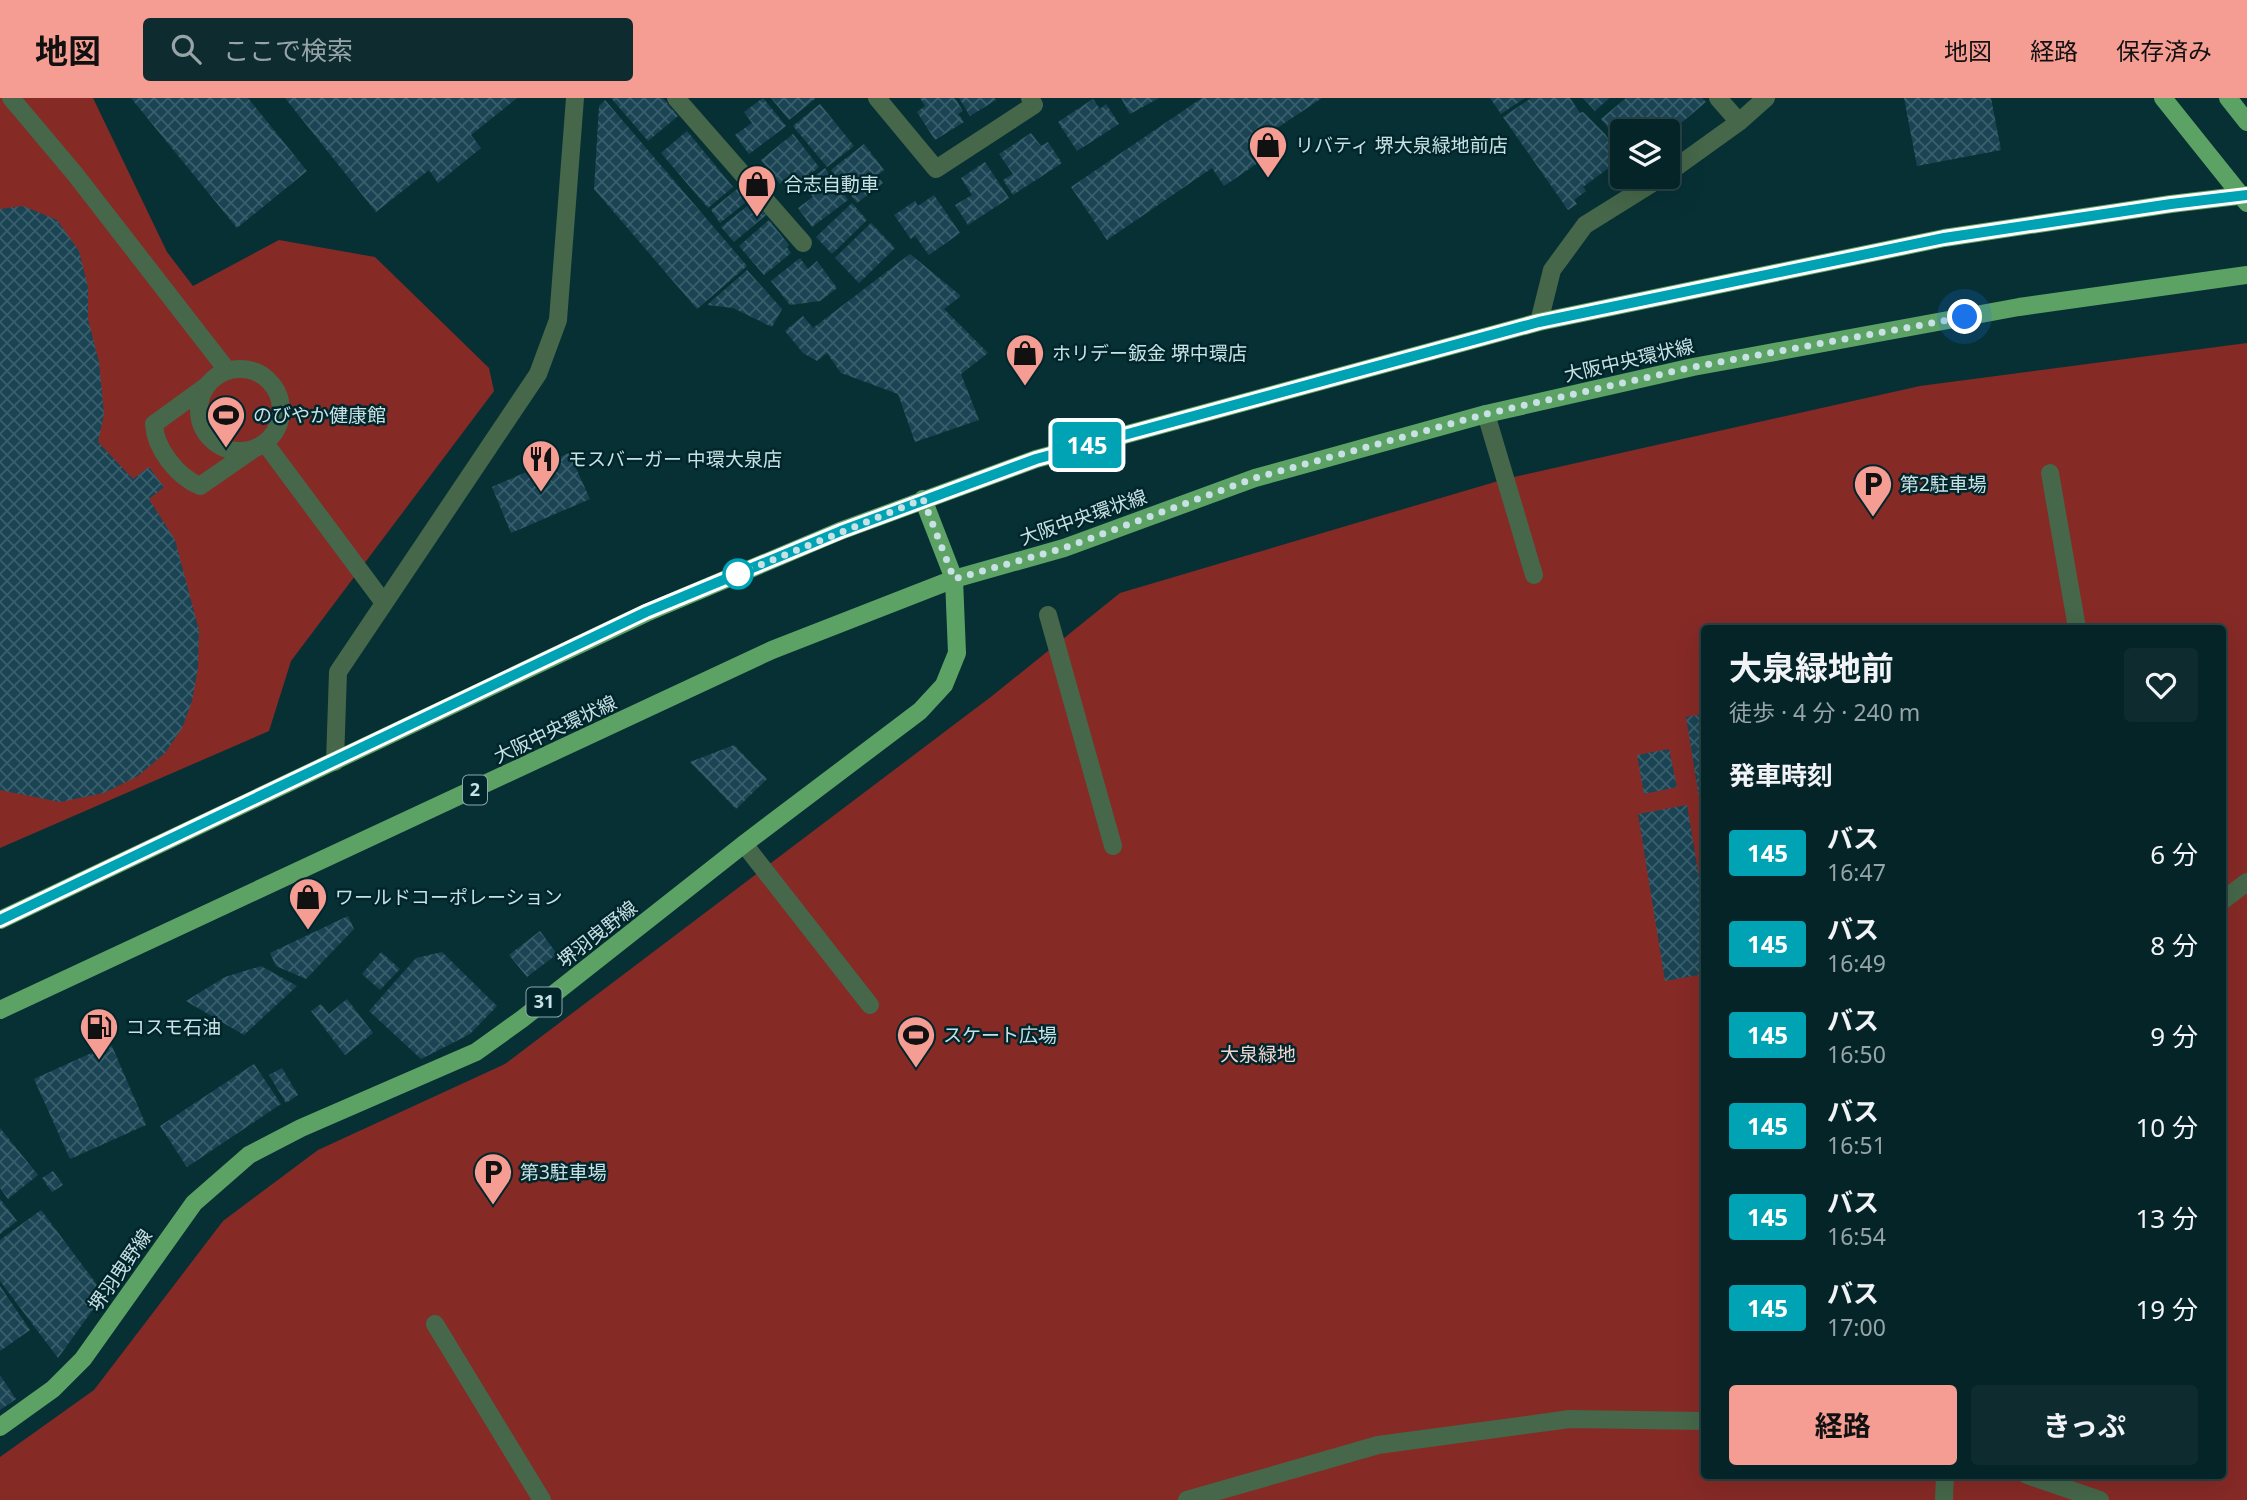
<!DOCTYPE html>
<html lang="ja">
<head>
<meta charset="utf-8">
<style>
  body { margin:0; font-family:"Noto Sans","Noto Sans JP",sans-serif; background:#0e2c30; color:#f1f3f6; height:100vh; display:flex; flex-direction:column; font-size:26px; white-space:nowrap }
  * { box-sizing:border-box; margin:0 }
  p { font-size:23px; color:#97a4a8 }
  .icon { flex:none; width:38px; height:38px; fill:none; stroke:currentColor; stroke-width:2; stroke-linecap:round; stroke-linejoin:round }
  .map { position:relative; flex:1; overflow:hidden }
  .drawer { position:absolute; left:1701px; top:527px; width:525px; height:854px; display:flex; flex-direction:column; background:#052428; border-radius:7px; box-shadow:0 7px 28px #0002,0 0 0 2px #264145 }
  .drawer>* { flex:none }
  .badge { padding:0 14px; border-radius:5px; font-size:24px; line-height:46px }
  .controls { position:absolute; left:1610px; top:21px; display:grid; gap:14px }
  .controls a { display:grid; place-items:center; width:70px; height:70px; border-radius:7px; background:#052428; box-shadow:0 7px 28px #0002,0 0 0 2px #264145; font-size:35px }
  .you { position:absolute; width:35px; height:35px; margin:-18px; border:5px solid #fff; border-radius:50%; background:#1a73e8; box-shadow:0 0 0 10px #1a73e833 }
  .map>.badge { position:absolute; translate:-50% -50%; box-shadow:0 0 0 4px #fff }
  h2 { padding:0 28px; font-size:26px; line-height:63px }
  .round { display:grid; place-items:center; flex:none; width:74px; height:74px; border-radius:7px; background:#0e2c30 }
  .overview { display:flex; align-items:center; justify-content:space-between; height:119px; padding:0 28px }
  h1 { font-size:33px; font-weight:700; line-height:52px }
  .primary-button { display:flex; gap:14px; margin-top:auto; padding:14px 28px }
  .primary-button a { flex:1; height:80px; border-radius:7px; background:#f59c93; color:#111; font-size:28px; font-weight:700; line-height:80px; text-align:center }
  .primary-button a+a { background:#0e2c30; color:#f1f3f6 }
  ul { padding:0; list-style:none }
  li { display:flex; align-items:center; gap:21px; height:91px; padding:0 28px }
  li div { flex:1 }
  li b { display:block; font-size:26px }
  li em { font-style:normal }
  li .badge { min-width:77px; font-weight:700; text-align:center }
  header { display:flex; align-items:center; gap:42px; box-sizing:border-box; height:98px; padding:0 35px; background:#f59c93; color:#111 }
  header strong { font-size:33px }
  nav { display:flex; gap:38px; margin-inline-start:auto; font-size:24px }
  .search { width:490px; height:63px; background:#0e2c30; display:flex; align-items:center; gap:18px; box-sizing:border-box; padding:0 24px; border-radius:7px; color:#97a4a8; font-size:26px }
  .map>svg:first-child { display:block }
</style>
</head>
<body>
<header>
<strong>地図</strong>
<div class="search"><svg class="icon" aria-label="search" viewBox="0 0 24 24"><circle cx="10" cy="10" r="6"/><path d="M15 15l6 6"/></svg>ここで検索</div>
<nav><a>地図</a><a>経路</a><a>保存済み</a></nav>
</header>
<div class="map">
<svg width="2247" height="1402" viewBox="0 0 2247 1402">
  <defs>
    <pattern id="building-cross-hatch" width="8" height="8" patternUnits="userSpaceOnUse" patternTransform="scale(1.75)"><rect width="8" height="8" fill="#1a4454"/><path d="M0 0l8 8M0 8l8-8" fill="none" stroke="#3a5f6c"/></pattern>
  </defs>
  <rect width="100%" height="100%" fill="#073035"/>
  <path fill="#862a26" fill-rule="evenodd" d="M 0,0 L 93,0 L 167,154 L 193,188 L 279,142 L 375,159 L 489,270 L 494,293 L 291,563 L 269,633 L 0,750 Z
    M 2247,245 L 2247,1402 L 0,1402 L 0,1359 L 94,1292 L 223,1123 L 318,1052 L 505,966 L 992,598 L 1120,495 L 1505,381 L 1920,288 ZM 1704,530 L 2222,530 L 2222,1377 L 1704,1377 Z"/>
  <path fill="url(#building-cross-hatch)" d="M 131,0 L 248,0 L 307,73 L 237,130 Z
    M 285,0 L 517,0 L 471,37 L 481,50 L 438,85 L 429,72 L 376,114 Z
    M 611,0 L 663,0 L 678,18 L 648,43 Z
    M 763,0 L 786,28 L 749,56 L 735,37 L 752,25 L 744,14 Z
    M 771,0 L 816,0 L 789,22 Z
    M 920,0 L 955,0 L 963,13 L 958,16 L 964,24 L 935,42 L 917,14 L 925,8 Z
    M 959,0 L 994,0 L 996,2 L 970,18 Z
    M 1121,0 L 1159,0 L 1130,16 Z
    M 1202,0 L 1322,0 L 1247,50 L 1258,65 L 1224,88 L 1212,70 L 1107,142 L 1071,89 Z
    M 1490,0 L 1525,0 L 1501,16 Z
    M 1531,0 L 1570,0 L 1580,15 L 1583,14 L 1605,36 L 1622,60 L 1583,89 L 1586,93 L 1574,102 L 1577,106 L 1568,112 L 1503,19 Z
    M 1583,0 L 1609,0 L 1595,13 Z
    M 1626,0 L 1702,0 L 1706,4 L 1668,36 L 1668,33 L 1622,33 L 1622,47 L 1601,21 Z
    M 1904,0 L 1991,0 L 2001,52 L 1917,68 Z
    M 1093,1 L 1100,11 L 1106,6 L 1119,26 L 1077,53 L 1058,24 Z
    M 605,2 L 747,168 L 697,211 L 594,91 L 599,8 Z
    M 820,6 L 854,48 L 827,69 L 793,28 Z
    M 687,33 L 733,89 L 708,110 L 661,55 Z
    M 1031,35 L 1041,48 L 1048,44 L 1062,65 L 1013,97 L 1003,82 L 1013,76 L 999,56 Z
    M 793,36 L 819,69 L 801,84 L 794,74 L 780,86 L 761,62 Z
    M 864,46 L 884,72 L 877,78 L 883,85 L 857,105 L 831,72 Z
    M 985,64 L 1009,100 L 968,127 L 955,107 L 972,97 L 961,80 Z
    M 825,70 L 848,102 L 812,129 L 798,110 L 813,99 L 804,87 Z
    M 741,88 L 751,100 L 720,125 L 711,112 Z
    M 934,97 L 960,135 L 929,157 L 915,138 L 911,141 L 894,117 L 915,103 L 918,108 Z
    M 754,103 L 766,117 L 734,144 L 721,129 Z
    M 852,105 L 867,122 L 832,156 L 816,139 Z
    M 23,108 L 57,122 L 79,153 L 88,189 L 88,221 L 99,264 L 104,316 L 98,344 L 133,381 L 149,369 L 164,389 L 149,401 L 175,442 L 199,532 L 198,570 L 192,603 L 182,630 L 165,655 L 138,678 L 104,695 L 60,704 L 0,692 L 0,111 Z
    M 769,122 L 789,147 L 787,149 L 791,155 L 764,177 L 739,148 Z
    M 871,125 L 895,150 L 859,185 L 835,160 Z
    M 910,156 L 961,198 L 944,211 L 988,255 L 961,276 L 979,322 L 915,344 L 898,296 L 841,275 L 827,255 L 817,263 L 803,255 L 785,233 L 803,218 L 813,230 Z
    M 800,160 L 808,171 L 817,163 L 837,190 L 820,203 L 790,207 L 771,183 Z
    M 747,172 L 782,211 L 772,229 L 733,210 L 707,207 Z
    M 569,355 L 590,401 L 511,435 L 492,389 Z
    M 1704,616 L 1704,724 L 1703,724 L 1686,619 Z
    M 734,647 L 767,681 L 736,711 L 690,664 Z
    M 1669,651 L 1677,689 L 1644,696 L 1637,657 Z
    M 1687,707 L 1702,797 L 1704,797 L 1704,876 L 1665,883 L 1638,716 Z
    M 348,818 L 354,831 L 306,881 L 276,868 L 270,855 Z
    M 540,833 L 557,856 L 527,879 L 509,857 Z
    M 381,854 L 400,871 L 380,892 L 362,876 Z
    M 442,854 L 497,908 L 470,936 L 421,961 L 369,913 L 416,860 Z
    M 261,868 L 297,888 L 244,937 L 186,903 L 225,879 Z
    M 347,901 L 373,935 L 345,957 L 311,913 L 321,906 L 329,916 Z
    M 111,946 L 146,1027 L 70,1061 L 34,981 Z
    M 254,966 L 281,1006 L 187,1069 L 160,1028 Z
    M 282,970 L 298,997 L 286,1005 L 269,977 Z
    M 0,1030 L 38,1077 L 8,1101 L 0,1090 Z
    M 53,1073 L 63,1087 L 52,1094 L 42,1080 Z
    M 0,1101 L 17,1123 L 0,1136 Z
    M 41,1112 L 104,1196 L 58,1260 L 0,1183 L 0,1142 Z
    M 0,1188 L 30,1232 L 0,1253 Z
    M 0,1277 L 16,1301 L 0,1312 Z"/>
  <g fill="none" stroke-linecap="round" stroke-linejoin="round">
    <path stroke="#466749" stroke-width="18" d="M 11,0 L 75,76 L 227,272
      M 676,0 L 803,145
      M 877,0 L 936,71 L 1034,7 L 1030,0
      M 1718,0 L 1739,24
      M 1668,75 L 1739,24 L 1766,0
      M 1539,224 L 1552,172 L 1585,127 L 1662,79
      M199 312a41 41 0 1 1 82 0a41 41 0 1 1-82 0Z
      M 205,289 L 154,326 C 155,351 178,379 200,388 L 252,352
      M 1486,316 L 1534,477
      M 265,345 L 384,505
      M 2050,375 L 2077,530
      M 1048,517 L 1113,748
      M 335,664 L 338,574 L 538,276 L 558,222 L 575,0
      M 744,746 L 870,907
      M 2222,803 L 2247,784
      M 435,1226 L 542,1402
      M 2027,1377 L 2100,1402
      M 1187,1402 L 1378,1347 L 1570,1321 L 1704,1323
      M 1944,1402 L 1945,1377"/>
    <path stroke="#5da265" stroke-width="18" d="M 2163,0 L 2247,105
      M 2228,0 L 2247,24
      M 0,822 L 646,515 L 840,433 L 1036,361 L 1539,224 L 1944,140 L 2171,106 L 2247,97
      M 0,912 L 772,552 L 954,481 L 1064,450 L 1255,380 L 1486,316 L 1693,269 L 2019,209 L 2247,177
      M 0,1329 L 53,1291 L 83,1261 L 194,1105 L 249,1057 L 301,1030 L 476,954 L 522,921 L 744,746 L 920,613 L 944,587 L 957,555 L 954,481 L 923,401"/>
  </g>
  <g fill="none" stroke-linecap="round" stroke-linejoin="round">
    <g stroke="#fff" stroke-width="16">
      <path id="line" d="M 0,822 L 646,514 L 841,433 L 1036,361 L 1539,224 L 1944,140 L 2171,106 L 2247,97"/>
    </g>
    <use href="#line" stroke="#00a3b4" stroke-width="10"/>
    <path stroke="#c7e1e4" stroke-width="7" stroke-dasharray="0 12.6" d="M 738,476 L 923,401 L 954,481 L 1064,450 L 1255,380 L 1486,316 L 1693,269 L 1965,219"/>
  </g>
  <defs>
    <g id="shop-pin" transform="scale(2.0125)"><path d="M0 17L-7.5 6A9.5 9.5 0 1 1 7.5 6Z" fill="#f59c93" stroke="#00262b"/><path d="M-5-2.5h2.3a2.7 3.5 0 0 1 5.4 0H5L5.5 6h-11ZM-1.5-2.5h3a1.5 2.3 0 0 0-3 0Z" fill="#111"/></g>
    <g id="stadium-pin" transform="scale(2.0125)"><path d="M0 17L-7.5 6A9.5 9.5 0 1 1 7.5 6Z" fill="#f59c93" stroke="#00262b"/><path d="M0-5a6.5 5 0 1 0 0 10a6.5 5 0 1 0 0-10ZM-3.5-1.8h7v3.6h-7Z" fill="#111"/></g>
    <g id="restaurant-pin" transform="scale(2.0125)"><path d="M0 17L-7.5 6A9.5 9.5 0 1 1 7.5 6Z" fill="#f59c93" stroke="#00262b"/><path d="M-5-6h1v4h1v-4h1v4h1v-4h1v5L-1.5 .5V6h-2V.5L-5-1ZM5-6V6H3V1.5H1.5Q1.5-4 5-6Z" fill="#111"/></g>
    <g id="parking-pin" transform="scale(2.0125)"><path d="M0 17L-7.5 6A9.5 9.5 0 1 1 7.5 6Z" fill="#f59c93" stroke="#00262b"/><path d="M-3.5-5.5H1a3.5 3.5 0 0 1 0 7H-1V5.5H-3.5ZM-1-3.4V-.6H.8a1.4 1.4 0 0 0 0-2.8Z" fill="#111"/></g>
    <g id="fuel-pin" transform="scale(2.0125)"><path d="M0 17L-7.5 6A9.5 9.5 0 1 1 7.5 6Z" fill="#f59c93" stroke="#00262b"/><path d="M-5.5-6h7V0h2V4h1.3V-2.5L3-4.5l.8-.8L6-3V5H2.5V1h-1V6h-7ZM-4.2-4.7v3.2H.2V-4.7Z" fill="#111"/></g>
  </defs>
  <g fill-rule="evenodd">
    <use href="#shop-pin" x="1268" y="47"/>
    <use href="#shop-pin" x="757" y="86"/>
    <use href="#shop-pin" x="1025" y="255"/>
    <use href="#stadium-pin" x="226" y="317"/>
    <use href="#restaurant-pin" x="541" y="361"/>
    <use href="#parking-pin" x="1873" y="386"/>
    <use href="#shop-pin" x="308" y="799"/>
    <use href="#fuel-pin" x="99" y="929"/>
    <use href="#stadium-pin" x="916" y="937"/>
    <use href="#parking-pin" x="493" y="1074"/>
  </g>
  <circle fill="#fff" stroke="#00a3b4" stroke-width="3.5" cx="738" cy="476" r="14"/>
  <g text-anchor="middle" stroke-width="5" stroke-linejoin="round" paint-order="stroke">
    <g fill="#00262b" stroke="#8ba9ac" stroke-width="2">
      <rect x="463" y="677.5" width="24" height="29" rx="5"/>
      <rect x="526.5" y="889.5" width="35" height="29" rx="5"/>
    </g>
    <g font-size="18" font-weight="bold" fill="#c7e1e4">
      <text x="475" y="698">2</text>
      <text x="544" y="910">31</text>
    </g>
    <g font-size="19" fill="#c7e1e4" stroke="#00262b" text-anchor="start">
      <text x="1295" y="54">リバティ 堺大泉緑地前店</text>
      <text x="784" y="93">合志自動車</text>
      <text x="1052" y="262">ホリデー鈑金 堺中環店</text>
      <text x="253" y="324">のびやか健康館</text>
      <text x="568" y="368">モスバーガー 中環大泉店</text>
      <text x="1900" y="393">第2駐車場</text>
      <text x="335" y="806">ワールドコーポレーション</text>
      <text x="126" y="936">コスモ石油</text>
      <text x="943" y="944">スケート広場</text>
      <text x="520" y="1081">第3駐車場</text>
    </g>
    <g font-size="19" fill="#c7e1e4" stroke="#00262b">
      <text transform="translate(1629 262) rotate(-13)" y="7">大阪中央環状線</text>
      <text transform="translate(1083 419) rotate(-19)" y="7">大阪中央環状線</text>
      <text transform="translate(555 631) rotate(-25)" y="7">大阪中央環状線</text>
      <text transform="translate(597 836) rotate(-38)" y="7">堺羽曳野線</text>
      <text transform="translate(120 1172) rotate(-55)" y="7">堺羽曳野線</text>
    </g>
    <g font-size="19" fill="#f2d5d1" stroke="#00262b">
      <text x="1258" y="963">大泉緑地</text>
    </g>
  </g>
</svg>
<div class="controls">
<a><svg class="icon" aria-label="layers" viewBox="0 0 24 24"><path d="M12 4l9 5-9 5-9-5zM3 14l9 5 9-5"/></svg></a>
</div>
<div class="you" style="left:1965px;top:219px"></div>
<b class="badge" style="left:1087px;top:347px;background:#00a3b4;color:#fff">145</b>
<section class="drawer">
<div class="overview"><div><h1>大泉緑地前</h1><p>徒歩 · 4 分 · 240 m</p></div><a class="round"><svg class="icon" aria-label="heart" viewBox="0 0 24 24"><path d="M12 20l-8-8c-3-5 5-10 8-4 3-6 11-1 8 4z"/></svg></a></div>
<h2>発車時刻</h2>
<ul>
<li><span class="badge" style="background:#00a3b4;color:#fff">145</span><div><b>バス</b><p>16:47</p></div><em>6 分</em></li>
<li><span class="badge" style="background:#00a3b4;color:#fff">145</span><div><b>バス</b><p>16:49</p></div><em>8 分</em></li>
<li><span class="badge" style="background:#00a3b4;color:#fff">145</span><div><b>バス</b><p>16:50</p></div><em>9 分</em></li>
<li><span class="badge" style="background:#00a3b4;color:#fff">145</span><div><b>バス</b><p>16:51</p></div><em>10 分</em></li>
<li><span class="badge" style="background:#00a3b4;color:#fff">145</span><div><b>バス</b><p>16:54</p></div><em>13 分</em></li>
<li><span class="badge" style="background:#00a3b4;color:#fff">145</span><div><b>バス</b><p>17:00</p></div><em>19 分</em></li>
</ul>
<div class="primary-button"><a>経路</a><a>きっぷ</a></div>
</section>
</div>
</body>
</html>
